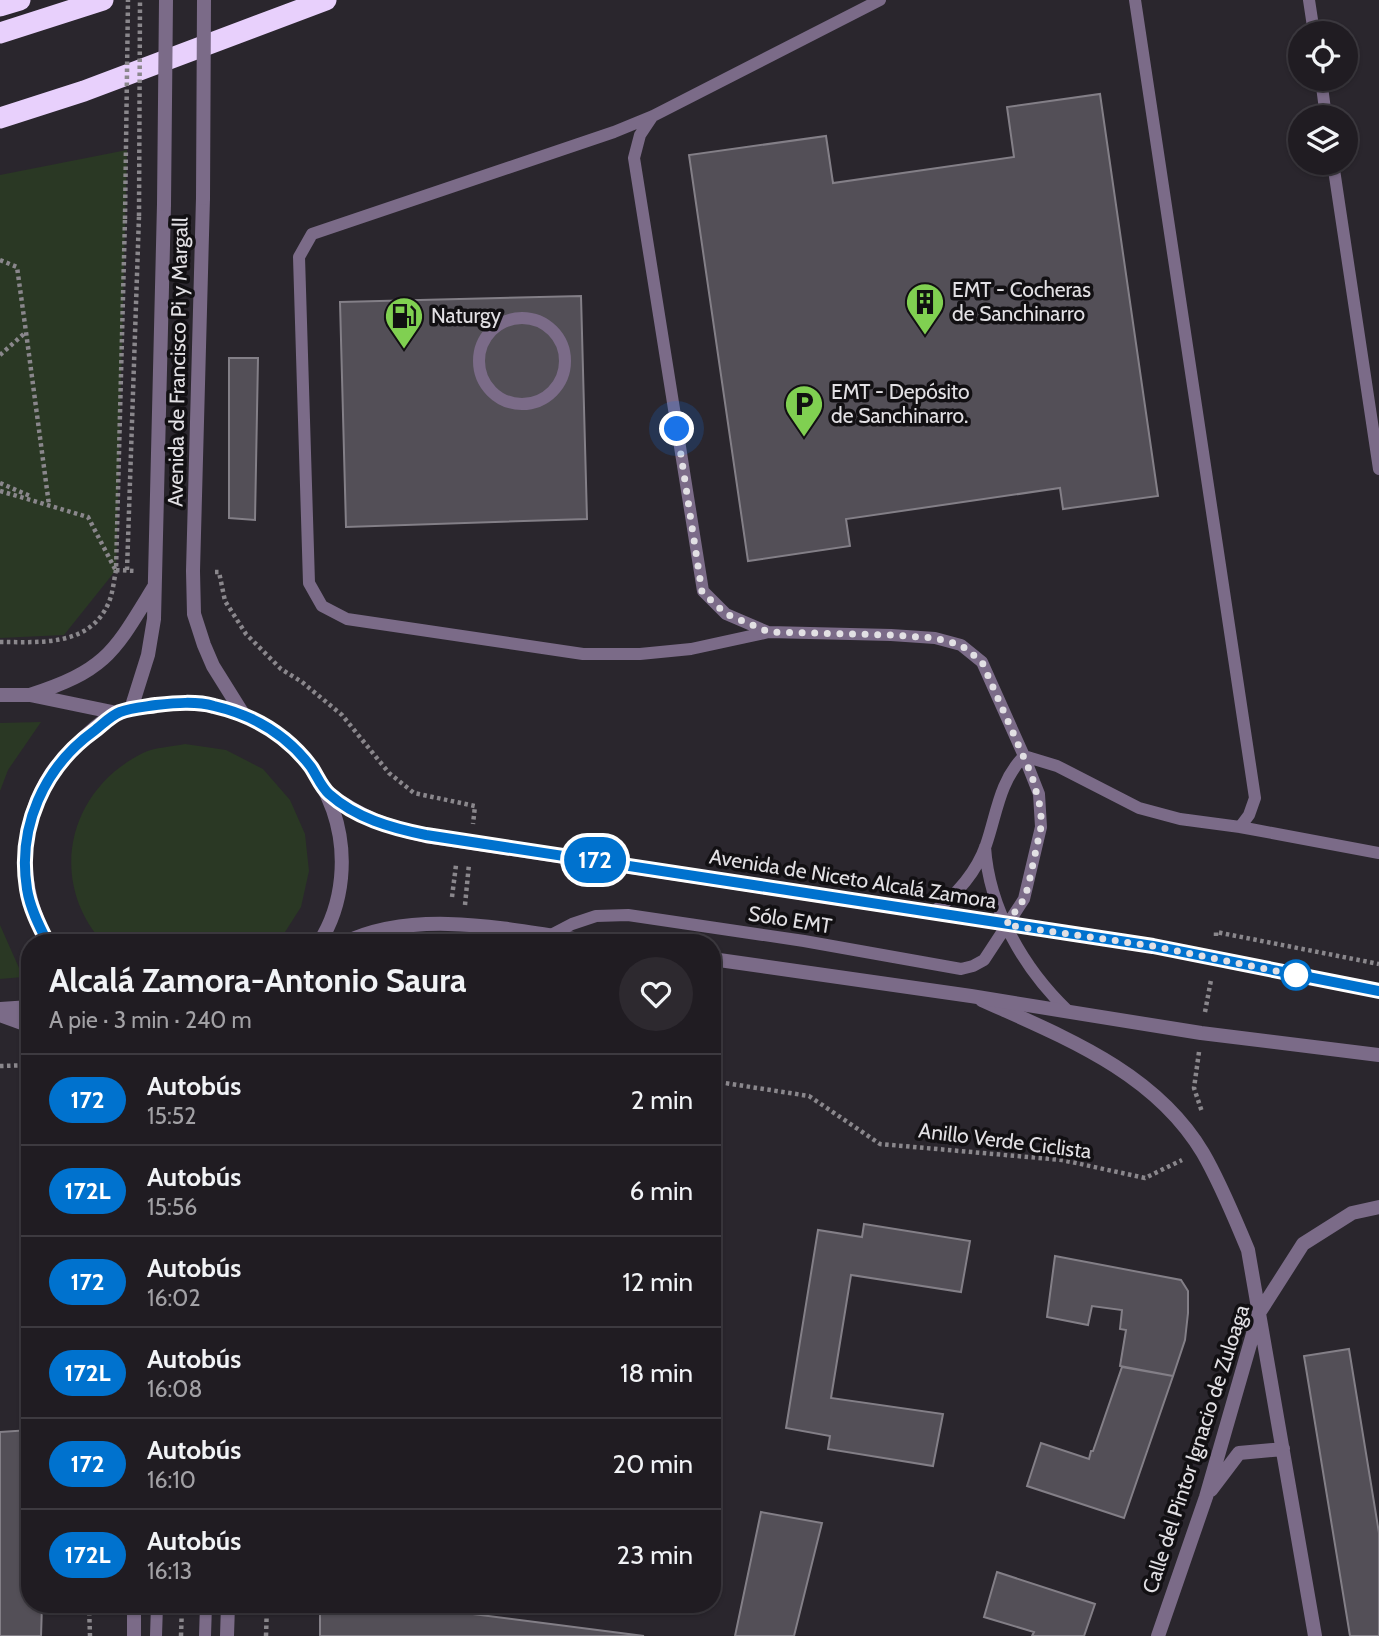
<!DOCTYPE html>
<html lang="es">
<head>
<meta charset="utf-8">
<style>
  body { margin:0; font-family:Cabin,sans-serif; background:#2d292f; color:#f1f3f6; height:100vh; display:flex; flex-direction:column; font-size:26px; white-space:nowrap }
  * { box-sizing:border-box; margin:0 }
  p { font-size:23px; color:#a2a1a5 }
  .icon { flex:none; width:38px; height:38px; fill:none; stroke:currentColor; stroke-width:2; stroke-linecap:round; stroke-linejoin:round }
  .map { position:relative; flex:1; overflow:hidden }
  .details { position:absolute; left:21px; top:934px; width:700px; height:679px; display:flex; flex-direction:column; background:#201c22; border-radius:28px; box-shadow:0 2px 5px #0004,0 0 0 2px #3d3a40 }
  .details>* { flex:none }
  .badge { padding:0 14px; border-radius:23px; font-size:24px; line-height:46px }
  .fabs { position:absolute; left:1288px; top:21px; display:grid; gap:14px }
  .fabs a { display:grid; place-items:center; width:70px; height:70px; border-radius:50%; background:#201c22; box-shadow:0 2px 5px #0004,0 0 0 2px #3d3a40; font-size:35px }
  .you { position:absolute; width:35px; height:35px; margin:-18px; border:5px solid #fff; border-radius:50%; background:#1a73e8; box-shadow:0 0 0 10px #1a73e833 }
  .map>.badge { position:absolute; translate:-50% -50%; box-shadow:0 0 0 4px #fff }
  .round { display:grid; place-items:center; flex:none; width:74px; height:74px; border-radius:37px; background:#2d292f }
  .summary { display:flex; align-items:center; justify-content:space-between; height:119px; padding:0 28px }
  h1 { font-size:33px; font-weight:700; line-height:52px }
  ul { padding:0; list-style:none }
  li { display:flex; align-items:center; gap:21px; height:91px; padding:0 28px; border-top:2px solid #3d3a40 }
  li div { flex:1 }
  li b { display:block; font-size:26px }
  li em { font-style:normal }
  li .badge { min-width:77px; font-weight:700; text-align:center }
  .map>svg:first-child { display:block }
</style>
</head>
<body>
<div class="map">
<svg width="1379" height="1636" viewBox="0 0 1379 1636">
  <rect width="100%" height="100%" fill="#2a262d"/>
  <path fill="#2a3824" d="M 127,150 L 116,570 L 64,635 L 0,638 L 0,175 Z
    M 41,722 L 8,770 L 0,791 L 0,723 Z
    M 185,744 L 226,750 L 263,769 L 290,800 L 305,834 L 309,871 L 301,907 L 278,943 L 103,943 C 47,880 68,790 143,753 C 155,747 172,747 185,744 Z
    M 0,925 L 23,977 L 0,979 Z"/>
  <path fill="#534f57" stroke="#837f87" stroke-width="2" d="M 1100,94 L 1158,496 L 1063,509 L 1060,488 L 846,519 L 850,546 L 748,561 L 689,155 L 826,136 L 833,183 L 1014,157 L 1007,107 Z
    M 581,296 L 587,519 L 346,527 L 340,302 Z
    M 229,358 L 258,358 L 255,520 L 229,518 Z
    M 712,1200 L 720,1202 L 712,1253 Z
    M 864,1224 L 970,1241 L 961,1292 L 851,1275 L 831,1398 L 943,1414 L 933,1466 L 828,1449 L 830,1436 L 786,1428 L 818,1230 L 862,1237 Z
    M 1055,1256 L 1181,1280 L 1188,1291 L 1188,1313 L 1185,1340 L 1173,1376 L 1120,1366 L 1126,1330 L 1120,1329 L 1122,1310 L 1092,1306 L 1088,1325 L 1047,1317 Z
    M 1349,1349 L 1379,1533 L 1379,1636 L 1350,1636 L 1304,1356 Z
    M 1122,1367 L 1173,1376 L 1124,1518 L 1027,1486 L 1041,1443 L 1089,1459 L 1091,1451 L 1093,1451 Z
    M 30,1430 L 30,1605 L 42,1605 L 41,1636 L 0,1636 L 0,1432 Z
    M 761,1512 L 822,1523 L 794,1636 L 735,1636 Z
    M 997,1572 L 1095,1604 L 1084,1636 L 1032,1636 L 1034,1632 L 984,1617 Z
    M 320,1605 L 402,1605 L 644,1636 L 320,1636 Z"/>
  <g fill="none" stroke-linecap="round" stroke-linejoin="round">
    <path stroke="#8a878c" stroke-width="4.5" stroke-dasharray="3.5 3.5" stroke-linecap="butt" d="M 0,260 L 17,267 L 26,332
      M 0,355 L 26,332 L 49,505
      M 0,483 L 30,496
      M 0,491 L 88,517 L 115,569
      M 116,570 L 136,571
      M 127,570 L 139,216
      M 215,572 L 219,572 L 225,601 L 246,634 L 281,669 L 302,682 L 342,715 L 389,773 L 414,793 L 475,806 L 473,824
      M 0,642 C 41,642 90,647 109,602 C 113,592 114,580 116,570 L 125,219
      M 452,897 L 456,865
      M 465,905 L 469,864
      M 1216,936 L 1216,932 L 1379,964
      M 1205,1012 L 1211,980
      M 1199,1052 L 1194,1088 L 1202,1112
      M 0,1066 L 30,1065
      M 712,1081 L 809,1096 L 880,1144 L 1062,1160 L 1145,1178 L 1182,1160
      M 89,1605 L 90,1636
      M 181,1636 L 182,1605
      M 266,1636 L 267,1605"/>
    <path stroke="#7b6b88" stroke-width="12" d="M 1135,0 L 1255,798 L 1249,815 L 1240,827
      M 1309,0 L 1314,33
      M 1321,79 L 1326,117
      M 652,117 L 640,135 L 634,158 L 703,591 L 726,614 L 768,632
      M 1333,163 L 1379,469
      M479 361a43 43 0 1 1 86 0a43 43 0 1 1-86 0Z
      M 1024,756 L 1057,766 L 1139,808 L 1180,819 L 1240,827 L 1379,853
      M 985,847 C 989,909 1024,969 1068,1011
      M 932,913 C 955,896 976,873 986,845 C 997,813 999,782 1024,756
      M 549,936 L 572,924 L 596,916 L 628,915 L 804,941 L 961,969 L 973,966 L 984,960 L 1024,899 L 1041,827 L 1039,794 L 1024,756 L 982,662 L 961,645 L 935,638 L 891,635 L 769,632 L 691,649 L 640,654 L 583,654 L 347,619 L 322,606 L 309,583 L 299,257 L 312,234 L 614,132 L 653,116 L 880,0
      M 156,1636 L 157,1605
      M 205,1636 L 206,1605"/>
    <path stroke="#7b6b88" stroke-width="14" d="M 982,1000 C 1064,1037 1155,1072 1203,1153 C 1221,1184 1234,1217 1248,1250 L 1315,1636
      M 1211,1490 L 1239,1453 L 1283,1449
      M 1158,1636 L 1206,1497 L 1259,1313 L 1303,1244 L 1352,1213 L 1379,1207"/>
    <path stroke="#7b6b88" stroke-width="14" d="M 203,198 L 193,571 L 194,614 L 204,645 L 213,666 L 243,714
      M 0,695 L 30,695 L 117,713
      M 30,695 C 107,670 114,652 154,587
      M 131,709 L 148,655 L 154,619 L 164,204
      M 327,793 C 363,817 383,826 426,836 L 1153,946 L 1379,991
      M 48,943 C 18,887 17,826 52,772 C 58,763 67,756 74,748 C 85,735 104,718 120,712 C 131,708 144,707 156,705 C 235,695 306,734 333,810 C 348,853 344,904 319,943
      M 344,943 C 419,906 520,932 601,943
      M 712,959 L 971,996 L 1201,1033 L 1379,1055
      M 0,1009 L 30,1007
      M 0,1015 L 30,1026
      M 134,1636 L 134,1605
      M 227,1636 L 228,1605"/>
    <path stroke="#e8d0fc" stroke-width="21" d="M 0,6 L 20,0
      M 0,33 L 103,0
      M 0,118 L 84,91 L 326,0"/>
    <path stroke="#8a878c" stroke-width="4.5" stroke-dasharray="3.5 3.5" stroke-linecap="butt" d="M 139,216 L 140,0
      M 125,219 L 128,0"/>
    <path stroke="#7b6b88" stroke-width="14" d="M 203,198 L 204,0
      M 164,204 L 166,0"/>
  </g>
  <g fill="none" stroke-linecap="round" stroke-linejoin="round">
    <g stroke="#fff" stroke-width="16">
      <path id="line" d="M 48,943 C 39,926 30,908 27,889 C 17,827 44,767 94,731 C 102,725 110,716 120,712 C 131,708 144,707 156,705 C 175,703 196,701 214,706 C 253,715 287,735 311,767 C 317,776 321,787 329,794 C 356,818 391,828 426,835 L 1153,946 L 1379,991"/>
    </g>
    <use href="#line" stroke="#0072ce" stroke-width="10"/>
    <path stroke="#e2e0e4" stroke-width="7" stroke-dasharray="0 12.6" d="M 677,429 L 702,592 L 726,614 L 769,632 L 891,635 L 935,638 L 961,645 L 982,662 L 1032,776 L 1041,810 L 1041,827 L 1028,887 L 1024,899 L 1006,925 L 1153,946 L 1296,975"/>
  </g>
  <defs>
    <g id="building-pin" transform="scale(2.0125)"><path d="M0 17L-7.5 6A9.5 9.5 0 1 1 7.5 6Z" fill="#80d051" stroke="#121013"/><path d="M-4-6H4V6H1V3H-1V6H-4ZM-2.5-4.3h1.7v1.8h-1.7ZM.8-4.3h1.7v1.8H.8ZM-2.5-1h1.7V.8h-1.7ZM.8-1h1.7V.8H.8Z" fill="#111"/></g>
    <g id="fuel-pin" transform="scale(2.0125)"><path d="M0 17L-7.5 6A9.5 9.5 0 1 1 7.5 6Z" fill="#80d051" stroke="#121013"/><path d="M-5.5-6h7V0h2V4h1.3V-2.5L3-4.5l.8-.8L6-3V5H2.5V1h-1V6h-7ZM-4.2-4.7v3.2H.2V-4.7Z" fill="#111"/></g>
    <g id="parking-pin" transform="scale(2.0125)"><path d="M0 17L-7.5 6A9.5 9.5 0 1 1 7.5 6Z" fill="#80d051" stroke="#121013"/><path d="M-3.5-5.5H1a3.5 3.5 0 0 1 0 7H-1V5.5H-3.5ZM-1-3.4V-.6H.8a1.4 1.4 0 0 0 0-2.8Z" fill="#111"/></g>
  </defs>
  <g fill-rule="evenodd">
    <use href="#building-pin" x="925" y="302"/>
    <use href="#fuel-pin" x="404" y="316"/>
    <use href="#parking-pin" x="804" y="404"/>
  </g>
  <circle fill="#fff" stroke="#0072ce" stroke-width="3.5" cx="1296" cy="975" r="14"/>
  <g text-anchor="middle" stroke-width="7" stroke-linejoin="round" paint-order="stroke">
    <g font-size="21" fill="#e2e0e4" stroke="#121013" text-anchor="start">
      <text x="952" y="297">EMT - Cocheras<tspan x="952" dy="24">de Sanchinarro</tspan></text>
      <text x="431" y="323">Naturgy</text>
      <text x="831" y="399">EMT - Depósito<tspan x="831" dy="24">de Sanchinarro.</tspan></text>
    </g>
    <g font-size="21" fill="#e2e0e4" stroke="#121013">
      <text transform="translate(178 362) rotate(-89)" y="7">Avenida de Francisco Pi y Margall</text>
      <text transform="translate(853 879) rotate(9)" y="7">Avenida de Niceto Alcalá Zamora</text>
      <text transform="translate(790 920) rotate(9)" y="7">Sólo EMT</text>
      <text transform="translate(1005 1141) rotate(7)" y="7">Anillo Verde Ciclista</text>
      <text transform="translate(1196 1449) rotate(-72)" y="7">Calle del Pintor Ignacio de Zuloaga</text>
    </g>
  </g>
</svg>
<div class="fabs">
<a><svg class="icon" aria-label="locate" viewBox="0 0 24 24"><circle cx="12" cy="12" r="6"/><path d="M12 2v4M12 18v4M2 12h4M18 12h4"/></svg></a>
<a><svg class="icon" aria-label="layers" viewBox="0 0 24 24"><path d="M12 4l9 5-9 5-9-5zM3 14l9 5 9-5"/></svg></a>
</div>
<div class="you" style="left:677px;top:429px"></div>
<b class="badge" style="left:595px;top:860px;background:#0072ce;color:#fff">172</b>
<section class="details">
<div class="summary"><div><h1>Alcalá Zamora-Antonio Saura</h1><p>A pie · 3 min · 240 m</p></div><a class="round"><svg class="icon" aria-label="heart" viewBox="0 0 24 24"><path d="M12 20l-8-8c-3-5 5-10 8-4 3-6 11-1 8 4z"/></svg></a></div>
<ul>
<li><span class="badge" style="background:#0072ce;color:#fff">172</span><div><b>Autobús</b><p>15:52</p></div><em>2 min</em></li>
<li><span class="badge" style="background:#0072ce;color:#fff">172L</span><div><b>Autobús</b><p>15:56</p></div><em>6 min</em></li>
<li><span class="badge" style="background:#0072ce;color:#fff">172</span><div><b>Autobús</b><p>16:02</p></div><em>12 min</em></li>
<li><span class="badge" style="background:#0072ce;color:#fff">172L</span><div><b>Autobús</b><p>16:08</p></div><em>18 min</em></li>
<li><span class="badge" style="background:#0072ce;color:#fff">172</span><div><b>Autobús</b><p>16:10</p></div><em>20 min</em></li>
<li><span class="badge" style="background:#0072ce;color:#fff">172L</span><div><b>Autobús</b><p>16:13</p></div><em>23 min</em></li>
</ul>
</section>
</div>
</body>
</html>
